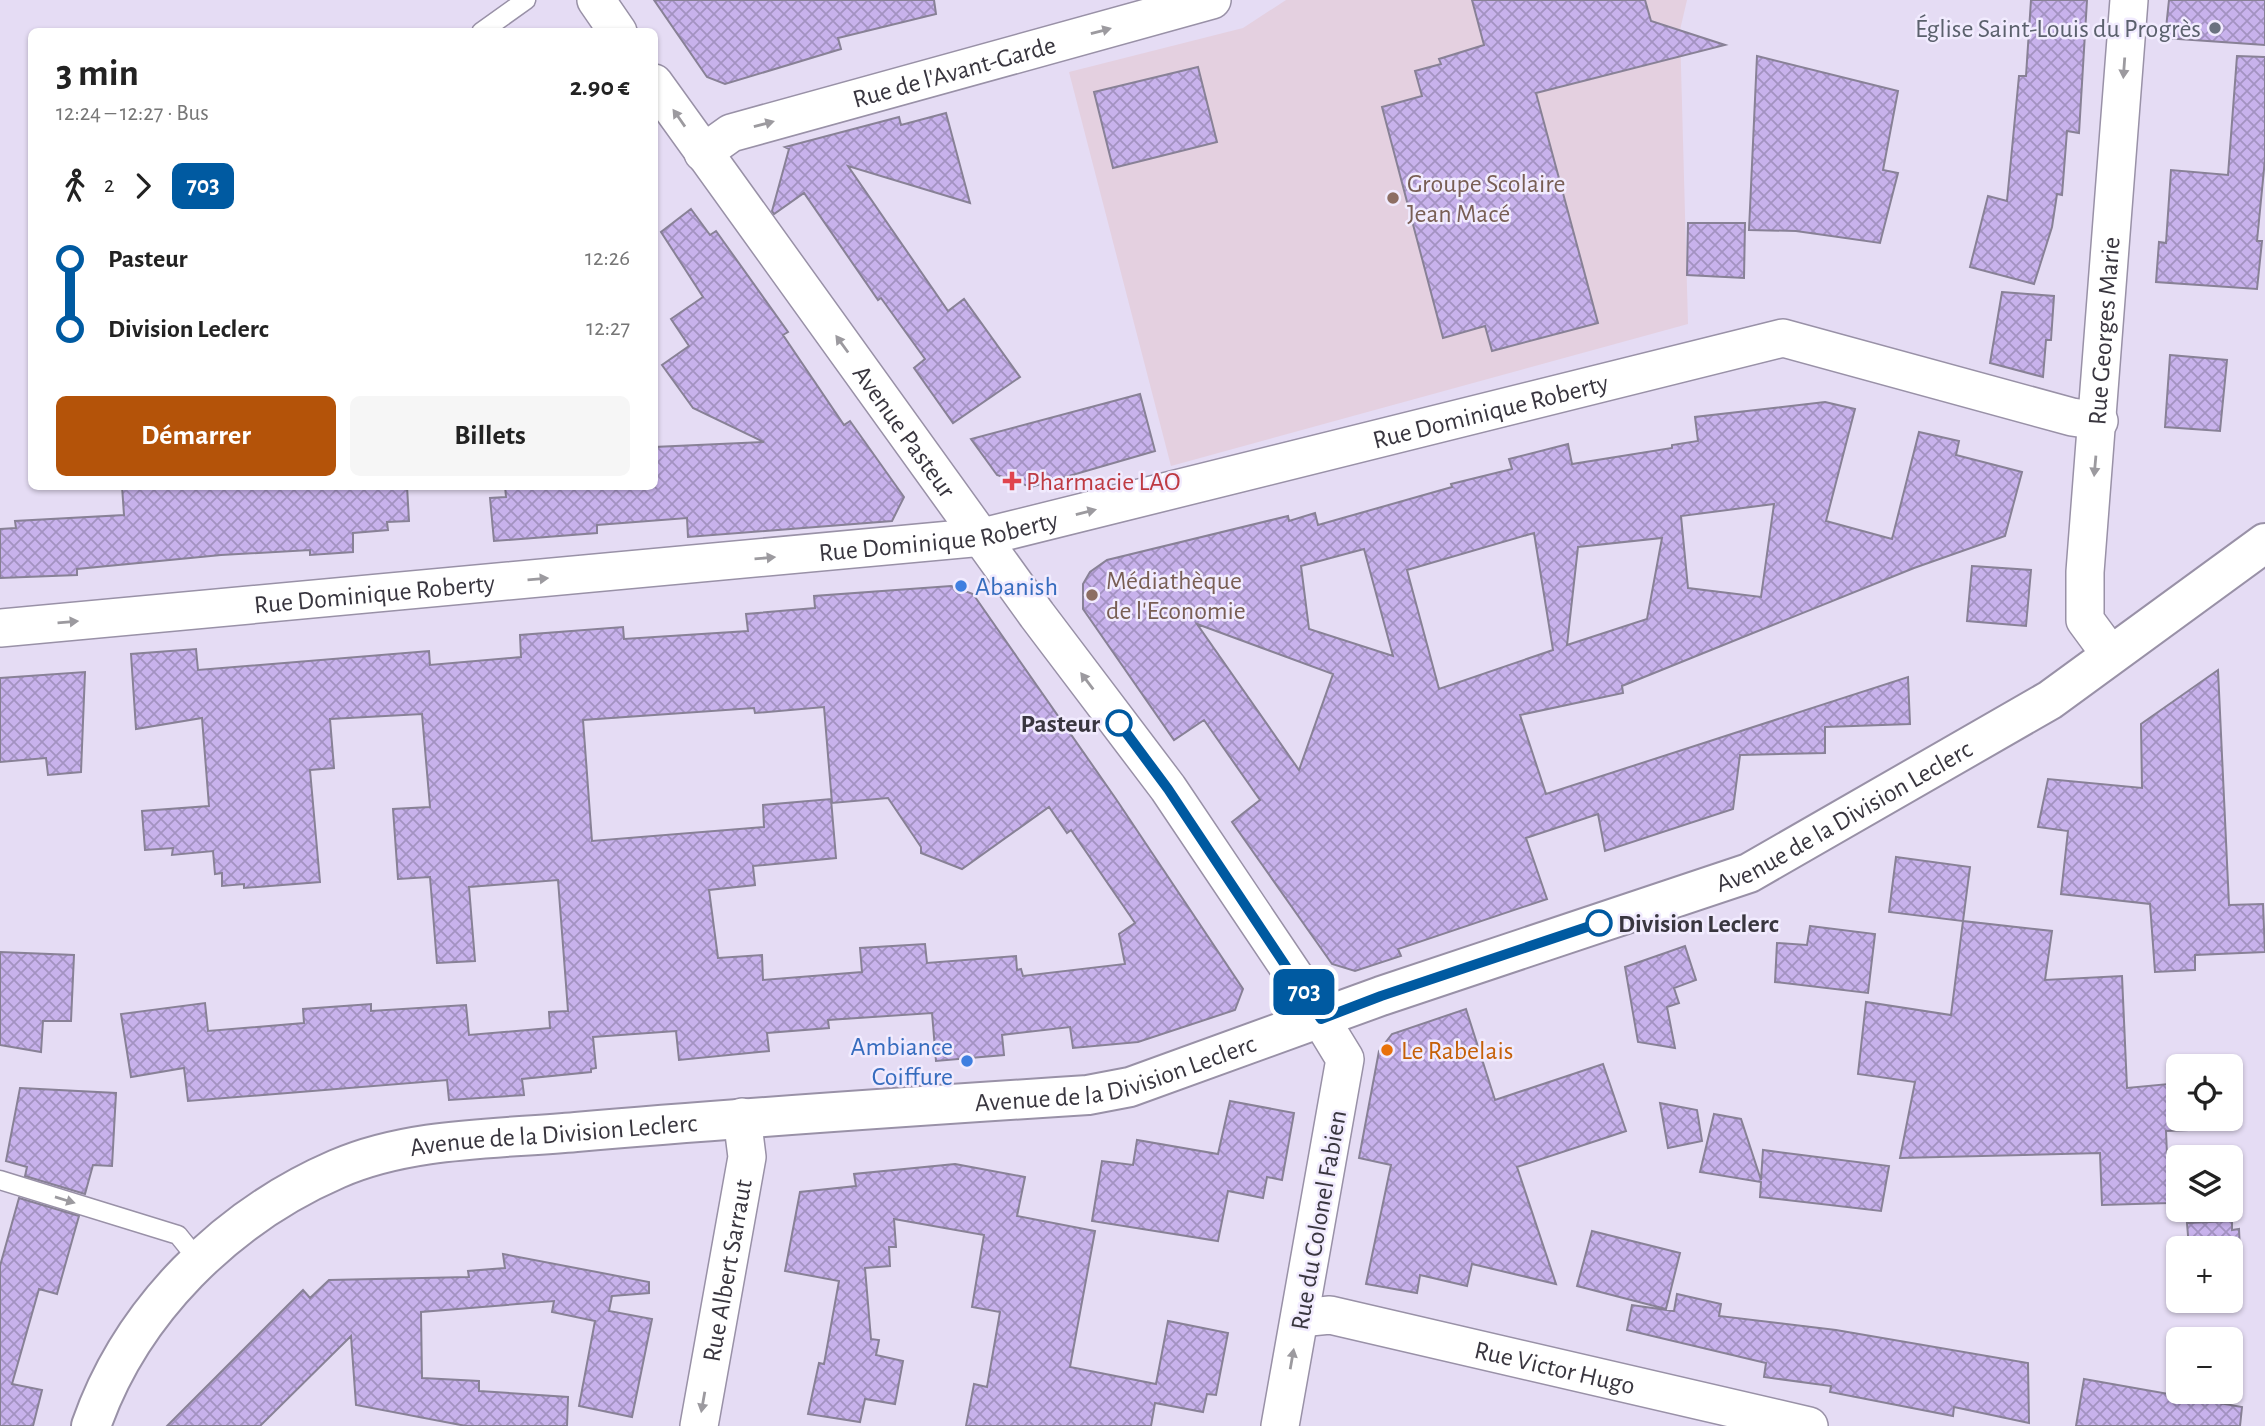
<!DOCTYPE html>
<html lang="fr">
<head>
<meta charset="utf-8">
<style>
  body { margin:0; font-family:"Alegreya Sans",sans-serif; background:#f6f6f6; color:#222; height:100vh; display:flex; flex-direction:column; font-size:26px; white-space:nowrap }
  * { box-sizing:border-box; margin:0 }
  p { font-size:23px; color:#767676 }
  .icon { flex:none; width:38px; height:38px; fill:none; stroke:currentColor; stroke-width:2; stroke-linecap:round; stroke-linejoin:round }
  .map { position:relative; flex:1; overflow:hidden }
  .details { position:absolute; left:28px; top:28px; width:630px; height:462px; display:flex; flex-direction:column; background:#fff; border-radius:10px; box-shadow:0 2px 5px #0004 }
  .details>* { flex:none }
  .badge { padding:0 14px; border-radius:10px; font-size:24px; line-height:46px }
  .tools { position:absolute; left:2166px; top:1054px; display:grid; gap:14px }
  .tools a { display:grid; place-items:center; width:77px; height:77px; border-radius:10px; background:#fff; box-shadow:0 2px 5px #0004; font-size:35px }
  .map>.badge { position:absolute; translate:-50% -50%; box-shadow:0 0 0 4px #fff }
  .legs { display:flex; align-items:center; gap:10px; height:77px; padding:0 28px; font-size:23px }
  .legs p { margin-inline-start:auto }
  .summary { display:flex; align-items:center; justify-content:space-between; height:119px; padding:0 28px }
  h1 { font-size:38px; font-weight:700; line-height:52px }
  .action { display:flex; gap:14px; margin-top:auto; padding:14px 28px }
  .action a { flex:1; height:80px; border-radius:10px; background:#b45309; color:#fff; font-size:28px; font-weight:700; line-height:80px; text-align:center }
  .action a+a { background:#f6f6f6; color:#222 }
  ul { padding:0 28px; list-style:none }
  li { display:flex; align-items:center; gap:24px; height:70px; font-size:26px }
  li i { display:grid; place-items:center; width:10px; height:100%; margin:0 9px; background:currentColor }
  li i::after { content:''; width:18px; height:18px; margin:-9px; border:5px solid; border-radius:50%; background:#fff }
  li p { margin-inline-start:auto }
  li:first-child i { background:linear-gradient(#0000 50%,currentColor 0) }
  li:last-child i { background:linear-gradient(currentColor 50%,#0000 0) }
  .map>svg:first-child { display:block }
</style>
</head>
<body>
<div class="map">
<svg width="2265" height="1426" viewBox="0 0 2265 1426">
  <defs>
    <pattern id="building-cross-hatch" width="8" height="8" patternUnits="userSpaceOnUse" patternTransform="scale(1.75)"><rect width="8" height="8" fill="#c8b2ec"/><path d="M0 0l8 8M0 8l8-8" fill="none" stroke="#a392c1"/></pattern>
  </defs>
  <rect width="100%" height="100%" fill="#e5dcf4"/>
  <path fill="#e4d0e0" d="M 1286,0 L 1687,0 L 1680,30 L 1688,324 L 1171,466 L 1069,72 L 1243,28 Z"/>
  <path fill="url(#building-cross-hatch)" stroke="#888196" stroke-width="2" fill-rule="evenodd" d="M 654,0 L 934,0 L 936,14 L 838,38 L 841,49 L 725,84 L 707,77 Z
    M 1472,0 L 1645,0 L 1651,21 L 1725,45 L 1536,93 L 1598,323 L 1492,351 L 1485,326 L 1443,338 L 1382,107 L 1422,96 L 1415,71 L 1441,64 L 1439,59 L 1484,45 Z
    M 2031,0 L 2087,0 L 2079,133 L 2067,131 L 2062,195 L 2057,194 L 2052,227 L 2034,284 L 1970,267 L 1988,196 L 2007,201 L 2019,76 L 2026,76 Z
    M 2169,0 L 2265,0 L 2265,45 L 2165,38 Z
    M 1757,56 L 1898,91 L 1883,170 L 1898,173 L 1880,243 L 1796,231 L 1749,230 Z
    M 2237,56 L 2265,57 L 2265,159 L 2257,241 L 2262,241 L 2257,289 L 2156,282 L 2159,242 L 2166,243 L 2171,170 L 2228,175 Z
    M 1198,67 L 1217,142 L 1113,168 L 1094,92 Z
    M 946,113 L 970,203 L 848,166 L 948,311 L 964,299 L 1020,377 L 953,423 L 914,368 L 925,359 L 881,298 L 878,300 L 804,193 L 774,214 L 772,211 L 789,149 L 785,147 L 899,117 L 901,125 Z
    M 691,209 L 710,235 L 716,231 L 788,332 L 783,335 L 844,425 L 850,421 L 904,497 L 892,521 L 688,537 L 687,518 L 597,525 L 597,533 L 494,541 L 490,498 L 506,497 L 505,486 L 654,486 L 654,447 L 764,442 L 693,408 L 662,365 L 689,346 L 671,319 L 703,297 L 661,232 Z
    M 1688,223 L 1745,223 L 1744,278 L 1687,275 Z
    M 2002,292 L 2054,296 L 2051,340 L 2046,340 L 2043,377 L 1990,363 Z
    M 2170,355 L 2227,360 L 2220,431 L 2165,427 Z
    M 1140,394 L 1155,451 L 1031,487 L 997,475 L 971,439 Z
    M 1825,402 L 1855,409 L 1826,521 L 1892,539 L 1919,432 L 1959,441 L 1956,455 L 2022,472 L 2005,536 L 1914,568 L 1622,686 L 1623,693 L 1520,715 L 1546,794 L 1908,677 L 1910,724 L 1825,727 L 1825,753 L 1740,755 L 1733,809 L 1605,851 L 1598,814 L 1526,838 L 1547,899 L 1398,949 L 1401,956 L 1355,971 L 1332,964 L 1232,822 L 1260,800 L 1204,720 L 1174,740 L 1083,609 L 1083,584 L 1090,572 L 1107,560 L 1288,516 L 1289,521 L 1315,513 L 1318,525 L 1452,487 L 1451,484 L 1512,469 L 1509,459 L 1568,444 L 1572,464 L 1672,448 L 1672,445 L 1698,441 L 1695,417 ZM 1774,504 L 1761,597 L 1688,588 L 1681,516 ZM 1534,533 L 1553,650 L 1439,689 L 1407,570 ZM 1662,538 L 1647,619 L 1567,645 L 1578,547 ZM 1364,549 L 1393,656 L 1309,629 L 1301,566 ZM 1197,624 L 1333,674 L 1299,770 Z
    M 122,486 L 407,486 L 409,521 L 387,522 L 388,530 L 353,533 L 353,552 L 310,555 L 310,550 L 221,555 L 77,569 L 77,575 L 0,578 L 0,529 L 16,528 L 15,521 L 124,515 Z
    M 1972,566 L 2031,570 L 2026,626 L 1967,621 Z
    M 951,586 L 973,594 L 1116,799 L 1243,989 L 1235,1010 L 1138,1042 L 1073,1048 L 1070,1027 L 1002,1035 L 1004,1055 L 936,1061 L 932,1013 L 828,1020 L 829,1028 L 767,1033 L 769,1051 L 679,1060 L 676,1031 L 593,1037 L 596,1068 L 591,1069 L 591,1072 L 522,1079 L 524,1095 L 449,1100 L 447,1080 L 188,1101 L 184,1068 L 131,1077 L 121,1014 L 205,1003 L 208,1031 L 304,1023 L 303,1009 L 371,1004 L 371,1011 L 466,1005 L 469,1035 L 550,1028 L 549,1012 L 568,1011 L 558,880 L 469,887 L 475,961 L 437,963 L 430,877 L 398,879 L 393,809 L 430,807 L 422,714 L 330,719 L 334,768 L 310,770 L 320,882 L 244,888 L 244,884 L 222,886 L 222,873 L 215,874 L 213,851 L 172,855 L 173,848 L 145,850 L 142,811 L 209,806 L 202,718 L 136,729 L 131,654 L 196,649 L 198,670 L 429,651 L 430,665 L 521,657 L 520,635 L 623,627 L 624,639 L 748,631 L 746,614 L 815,608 L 814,596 ZM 824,707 L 832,803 L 888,798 L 921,847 L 921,853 L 962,869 L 1049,807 L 1067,833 L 1071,830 L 1135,923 L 1119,934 L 1125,964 L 1023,976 L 1021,969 L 1017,970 L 1016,956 L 927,963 L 925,944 L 860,948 L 862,972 L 763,980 L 762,955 L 718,958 L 709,890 L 755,885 L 753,866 L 836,858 L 831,799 L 763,805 L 764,827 L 592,841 L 583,720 L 754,708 L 755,713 Z
    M 2218,670 L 2229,905 L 2263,904 L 2265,952 L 2195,955 L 2195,970 L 2155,972 L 2150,904 L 2061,894 L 2068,831 L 2038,827 L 2048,779 L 2142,788 L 2141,724 Z
    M 85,672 L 81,772 L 48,775 L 46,758 L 0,762 L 0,678 Z
    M 1896,857 L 1970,867 L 1963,921 L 2052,931 L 2045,980 L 2122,976 L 2127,1088 L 2179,1083 L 2179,1118 L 2231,1118 L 2231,1081 L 2238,1081 L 2240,1124 L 2188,1127 L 2188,1130 L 2166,1131 L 2169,1203 L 2102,1205 L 2100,1153 L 1900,1158 L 1915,1082 L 1858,1074 L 1866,1002 L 1951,1015 L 1963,921 L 1889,912 Z
    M 1810,926 L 1875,934 L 1868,993 L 1775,982 L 1777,943 L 1807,945 Z
    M 1685,946 L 1696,980 L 1674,988 L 1679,1003 L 1667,1007 L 1675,1048 L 1638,1042 L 1625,967 Z
    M 0,952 L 74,955 L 71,1021 L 43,1021 L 41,1052 L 0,1045 Z
    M 1466,1009 L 1495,1100 L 1603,1064 L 1626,1131 L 1517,1167 L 1556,1284 L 1472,1264 L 1467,1286 L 1420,1275 L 1417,1293 L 1366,1284 L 1391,1165 L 1359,1158 L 1379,1051 L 1392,1034 Z
    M 20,1088 L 116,1093 L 112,1166 L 93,1165 L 85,1194 L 25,1176 L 27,1167 L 6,1161 Z
    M 1230,1101 L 1294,1113 L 1282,1180 L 1267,1177 L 1263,1198 L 1228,1191 L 1218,1241 L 1092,1221 L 1102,1161 L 1133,1165 L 1137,1140 L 1218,1154 Z
    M 1660,1103 L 1697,1110 L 1702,1141 L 1668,1148 Z
    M 1714,1114 L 1741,1119 L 1761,1180 L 1763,1150 L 1889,1166 L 1881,1211 L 1760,1197 L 1761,1182 L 1700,1172 Z
    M 955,1164 L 1025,1177 L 1017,1216 L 1095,1231 L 1070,1367 L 1156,1384 L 1168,1321 L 1228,1333 L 1216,1395 L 1207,1394 L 1203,1412 L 1155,1403 L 1151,1426 L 966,1426 L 974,1384 L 987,1387 L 1000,1312 L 972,1307 L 984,1235 L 894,1219 L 896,1247 L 889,1247 L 890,1266 L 865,1268 L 871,1339 L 879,1340 L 876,1355 L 903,1361 L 895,1404 L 865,1399 L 860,1422 L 808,1414 L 819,1363 L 824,1364 L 839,1281 L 785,1271 L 800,1192 L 856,1186 L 854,1174 Z
    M 19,1198 L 79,1216 L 57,1294 L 39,1289 L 12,1384 L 42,1390 L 33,1426 L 0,1426 L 0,1266 Z
    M 2232,1221 L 2232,1230 L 2239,1229 L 2242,1297 L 2231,1298 L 2231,1248 L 2189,1248 L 2187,1223 Z
    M 1592,1231 L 1680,1253 L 1666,1309 L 1577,1286 Z
    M 503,1254 L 649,1282 L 649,1293 L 612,1296 L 609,1311 L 652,1319 L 632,1417 L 579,1406 L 595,1321 L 552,1312 L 554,1301 L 421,1312 L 422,1378 L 479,1381 L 479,1391 L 568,1397 L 567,1426 L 466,1426 L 356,1405 L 351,1336 L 260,1426 L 167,1426 L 303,1290 L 310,1298 L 329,1280 L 469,1277 L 468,1271 L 505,1268 Z
    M 1677,1294 L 1721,1304 L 1719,1316 L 1836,1330 L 2028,1363 L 2029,1423 L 1954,1407 L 1953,1416 L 1830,1392 L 1831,1386 L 1764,1377 L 1766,1363 L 1627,1330 L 1632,1305 L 1674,1311 Z
    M 2084,1379 L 2242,1407 L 2240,1426 L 2076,1426 Z"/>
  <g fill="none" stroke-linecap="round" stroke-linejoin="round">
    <g stroke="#9991a7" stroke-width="21">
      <path id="service" d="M 481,32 L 526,0
        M 0,1180 L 178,1235 L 199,1261"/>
    </g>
    <g stroke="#9991a7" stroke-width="40">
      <g id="minor">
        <path d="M 596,0 L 618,32"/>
        <path id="s1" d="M 654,83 L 1037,615 L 1168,788 L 1295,977 L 1345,1059 L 1280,1426"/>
        <path id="s2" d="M 703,153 L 731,133 L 1212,0"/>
        <path id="s3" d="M 0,628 L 983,537 L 1783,338 L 2072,417 L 2099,421"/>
        <path id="s4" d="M 2110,654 L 2085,620 L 2085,572 L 2129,0"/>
        <path id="s5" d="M 1300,1318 L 1330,1315 L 1809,1426"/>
        <path id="s6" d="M 699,1426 L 747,1157 L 742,1117"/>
      </g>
    </g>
    <g stroke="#9991a7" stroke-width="42">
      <g id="tertiary">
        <path id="s7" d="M 91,1426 C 131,1311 226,1217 337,1169 C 410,1137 499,1139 576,1132 C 747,1117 917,1106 1088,1095 L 1130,1087 L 1381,996 L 1749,873 L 2050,700 L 2265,543"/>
      </g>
    </g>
    <use href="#service" stroke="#fff" stroke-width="18"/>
    <use href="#minor" stroke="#fff" stroke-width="37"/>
    <use href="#tertiary" stroke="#fff" stroke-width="38"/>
  </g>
  <defs><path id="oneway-solid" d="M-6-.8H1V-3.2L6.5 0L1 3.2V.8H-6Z" transform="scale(1.75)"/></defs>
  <g fill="#9c9a9f">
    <use href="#oneway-solid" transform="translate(1101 31) rotate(-15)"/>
    <use href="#oneway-solid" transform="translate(2124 68) rotate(94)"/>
    <use href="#oneway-solid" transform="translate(679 118) rotate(-125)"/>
    <use href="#oneway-solid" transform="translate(764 124) rotate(-15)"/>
    <use href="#oneway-solid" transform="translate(842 344) rotate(-126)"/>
    <use href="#oneway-solid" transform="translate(2095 466) rotate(95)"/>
    <use href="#oneway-solid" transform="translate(1086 512) rotate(-14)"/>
    <use href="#oneway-solid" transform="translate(765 558) rotate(-5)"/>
    <use href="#oneway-solid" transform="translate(538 579) rotate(-5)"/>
    <use href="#oneway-solid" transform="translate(68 622) rotate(-5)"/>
    <use href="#oneway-solid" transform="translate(1087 681) rotate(-127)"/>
    <use href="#oneway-solid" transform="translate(65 1200) rotate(17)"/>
    <use href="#oneway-solid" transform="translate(1292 1359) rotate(-80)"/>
    <use href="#oneway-solid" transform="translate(703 1402) rotate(100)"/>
  </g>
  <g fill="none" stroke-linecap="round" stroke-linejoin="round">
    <g stroke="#fff" stroke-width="16">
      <path id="line-1" d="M 1119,723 L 1168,789 L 1321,1019 L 1381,996 L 1599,923"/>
    </g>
    <use href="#line-1" stroke="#005aa1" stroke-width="10"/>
  </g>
  <circle fill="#6b7280" stroke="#f1ebfe" stroke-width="2.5" cx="2215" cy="28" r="7"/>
  <g fill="#8d6e63" stroke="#f1ebfe" stroke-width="2.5">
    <circle cx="1393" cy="198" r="7"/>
    <circle cx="1092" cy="595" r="7"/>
  </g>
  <path fill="#e0444e" stroke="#f1ebfe" stroke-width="2.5" d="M1008.5 470.5h7v7h7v7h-7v7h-7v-7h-7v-7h7z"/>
  <g fill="#3f7fe0" stroke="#f1ebfe" stroke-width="2.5">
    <circle cx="961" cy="586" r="7"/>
    <circle cx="967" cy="1061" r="7"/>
  </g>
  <g fill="#fff" stroke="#005aa1" stroke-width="3.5">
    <circle cx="1119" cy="723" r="12"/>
    <circle cx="1599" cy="923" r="12"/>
  </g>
  <circle fill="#e8710a" stroke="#f1ebfe" stroke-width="2.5" cx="1387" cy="1050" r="7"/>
  <g text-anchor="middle" stroke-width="5" stroke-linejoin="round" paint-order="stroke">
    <g font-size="26" fill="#5b616d" stroke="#f1ebfe" text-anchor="end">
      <text x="2201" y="37">Église Saint-Louis du Progrès</text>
    </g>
    <g font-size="26" fill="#39363f" stroke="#f1ebfe">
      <text dy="9" stroke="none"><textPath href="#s2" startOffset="266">Rue de l'Avant-Garde</textPath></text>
      <text dy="9" stroke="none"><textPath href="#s4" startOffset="332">Rue Georges Marie</textPath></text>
      <text dy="9" stroke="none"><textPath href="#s3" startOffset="1510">Rue Dominique Roberty</textPath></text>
      <text dy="9" stroke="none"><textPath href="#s1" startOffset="429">Avenue Pasteur</textPath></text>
      <text dy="9" stroke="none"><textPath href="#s3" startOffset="943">Rue Dominique Roberty</textPath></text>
      <text dy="9" stroke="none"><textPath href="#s3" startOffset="376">Rue Dominique Roberty</textPath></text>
      <text dy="9" stroke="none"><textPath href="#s7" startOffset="1930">Avenue de la Division Leclerc</textPath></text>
      <text dy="9" stroke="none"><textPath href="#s7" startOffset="1153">Avenue de la Division Leclerc</textPath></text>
      <text dy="9" stroke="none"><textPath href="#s7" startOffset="586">Avenue de la Division Leclerc</textPath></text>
      <text transform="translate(1318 1220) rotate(-80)" y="9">Rue du Colonel Fabien</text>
      <text dy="9" stroke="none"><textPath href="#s6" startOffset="158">Rue Albert Sarraut</textPath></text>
      <text dy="9" stroke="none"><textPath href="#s5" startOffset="261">Rue Victor Hugo</textPath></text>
    </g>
    <g font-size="26" fill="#785e54" stroke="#f1ebfe" text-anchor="start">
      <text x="1407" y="192">Groupe Scolaire<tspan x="1407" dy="30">Jean Macé</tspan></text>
      <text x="1106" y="589">Médiathèque<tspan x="1106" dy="30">de l'Economie</tspan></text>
    </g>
    <g font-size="26" fill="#be3a42" stroke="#f1ebfe" text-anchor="start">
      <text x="1026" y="490">Pharmacie LAO</text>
    </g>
    <g font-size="26" fill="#366cbe" stroke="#f1ebfe" text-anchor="start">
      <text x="975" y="595">Abanish</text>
      <text x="953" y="1055" text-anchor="end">Ambiance<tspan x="953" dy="30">Coiffure</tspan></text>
    </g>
    <g font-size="26" font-weight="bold" fill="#39363f" stroke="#f1ebfe" text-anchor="end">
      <text x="1100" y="732">Pasteur</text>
      <text x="1618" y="932" text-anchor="start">Division Leclerc</text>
    </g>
    <g font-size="26" fill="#c56008" stroke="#f1ebfe" text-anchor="start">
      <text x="1401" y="1059">Le Rabelais</text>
    </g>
  </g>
</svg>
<div class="tools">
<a><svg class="icon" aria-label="locate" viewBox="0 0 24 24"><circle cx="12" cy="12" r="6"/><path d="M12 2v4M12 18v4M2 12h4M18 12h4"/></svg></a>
<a><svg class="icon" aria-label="layers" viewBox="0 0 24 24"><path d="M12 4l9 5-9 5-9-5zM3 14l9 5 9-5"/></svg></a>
<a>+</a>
<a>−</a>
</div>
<b class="badge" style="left:1304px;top:992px;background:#005aa1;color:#fff">703</b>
<section class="details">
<div class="summary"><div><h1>3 min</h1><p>12:24 – 12:27 · Bus</p></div><b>2.90 €</b></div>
<div class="legs"><svg class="icon" aria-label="walk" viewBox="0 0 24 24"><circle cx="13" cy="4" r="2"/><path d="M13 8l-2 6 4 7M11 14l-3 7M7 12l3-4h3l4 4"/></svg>2<svg class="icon" aria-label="forward" viewBox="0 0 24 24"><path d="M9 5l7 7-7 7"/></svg><b class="badge" style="background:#005aa1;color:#fff">703</b></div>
<ul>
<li><i style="color:#005aa1"></i><b>Pasteur</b><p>12:26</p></li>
<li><i style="color:#005aa1"></i><b>Division Leclerc</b><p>12:27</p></li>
</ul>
<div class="action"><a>Démarrer</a><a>Billets</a></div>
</section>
</div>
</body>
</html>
